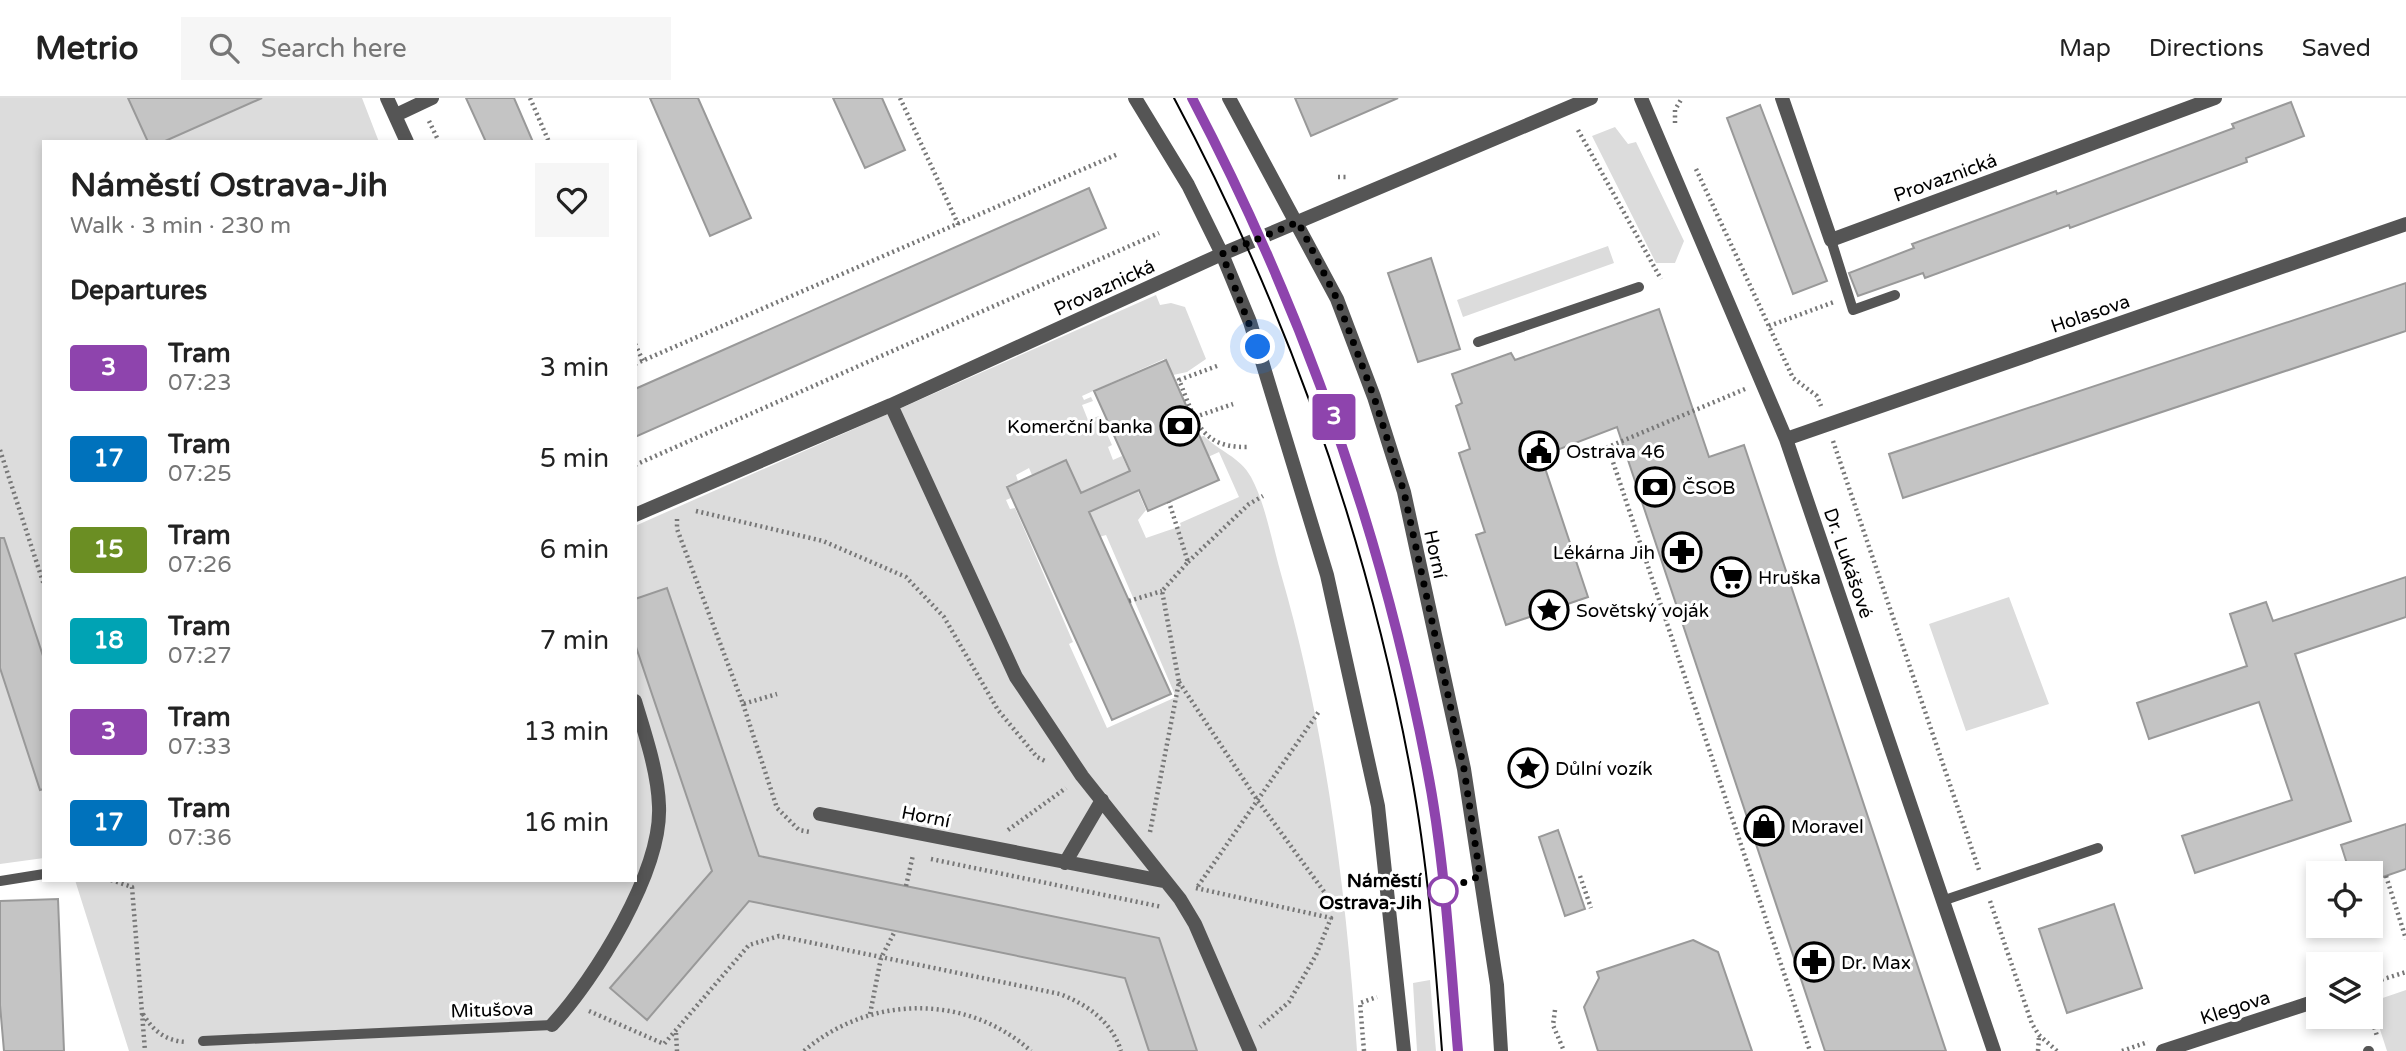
<!DOCTYPE html>
<html lang="en">
<head>
<meta charset="utf-8">
<style>
  body { margin:0; font-family:"Varela Round",sans-serif; background:#f6f6f6; color:#222; height:100vh; display:flex; flex-direction:column; font-size:26px; white-space:nowrap }
  * { box-sizing:border-box; margin:0 }
  p { font-size:23px; color:#767676 }
  .icon { flex:none; width:38px; height:38px; fill:none; stroke:currentColor; stroke-width:2; stroke-linecap:round; stroke-linejoin:round }
  .map { position:relative; flex:1; overflow:hidden }
  .sheet { position:absolute; left:42px; top:42px; width:595px; height:742px; display:flex; flex-direction:column; background:#fff; border-radius:0px; box-shadow:0 4px 10px #0003 }
  .sheet>* { flex:none }
  .badge { padding:0 14px; border-radius:5px; font-size:24px; line-height:46px }
  .buttons { position:absolute; left:2306px; top:763px; display:grid; gap:14px }
  .buttons a { display:grid; place-items:center; width:77px; height:77px; border-radius:0px; background:#fff; box-shadow:0 4px 10px #0003; font-size:35px }
  .you { position:absolute; width:35px; height:35px; margin:-18px; border:5px solid #fff; border-radius:50%; background:#1a73e8; box-shadow:0 0 0 10px #1a73e833 }
  .map>.badge { position:absolute; translate:-50% -50%; box-shadow:0 0 0 4px #fff }
  h2 { padding:0 28px; font-size:26px; line-height:63px }
  .round { display:grid; place-items:center; flex:none; width:74px; height:74px; border-radius:0px; background:#f6f6f6 }
  .head { display:flex; align-items:center; justify-content:space-between; height:119px; padding:0 28px }
  h1 { font-size:33px; font-weight:700; line-height:52px }
  ul { padding:0; list-style:none }
  li { display:flex; align-items:center; gap:21px; height:91px; padding:0 28px }
  li div { flex:1 }
  li b { display:block; font-size:26px }
  li em { font-style:normal }
  li .badge { min-width:77px; font-weight:700; text-align:center }
  header { display:flex; align-items:center; gap:42px; box-sizing:border-box; height:98px; padding:0 35px; background:#fff; border-bottom:2px solid #e0e0e0 }
  header strong { font-size:33px }
  nav { display:flex; gap:38px; margin-inline-start:auto; font-size:24px }
  .search { width:490px; height:63px; background:#f6f6f6; display:flex; align-items:center; gap:18px; box-sizing:border-box; padding:0 24px; border-radius:0px; color:#767676; font-size:26px }
  .map>svg:first-child { display:block }
</style>
</head>
<body>
<header>
<strong>Metrio</strong>
<div class="search"><svg class="icon" aria-label="search" viewBox="0 0 24 24"><circle cx="10" cy="10" r="6"/><path d="M15 15l6 6"/></svg>Search here</div>
<nav><a>Map</a><a>Directions</a><a>Saved</a></nav>
</header>
<div class="map">
<svg width="2406" height="953" viewBox="0 0 2406 953">
  <rect width="100%" height="100%" fill="#fff"/>
  <path fill="#dcdcdc" d="M 0,0 L 362,0 L 379,44 L 44,44 L 44,760 L 0,766 Z
    M 1615,29 L 1628,46 L 1636,44 L 1684,143 L 1675,165 L 1656,165 L 1592,38 Z
    M 1608,148 L 1614,165 L 1463,219 L 1457,202 Z
    M 1156,197 L 1160,207 L 1171,205 L 1185,209 L 1206,261 L 1187,274 L 1173,277 L 1164,261 L 1082,298 L 1084,302 L 1091,299 L 1093,303 L 1082,307 L 1088,322 L 1099,318 L 1112,347 L 1108,349 L 1113,362 L 1122,358 L 1129,373 L 1080,395 L 1065,362 L 1032,377 L 1029,370 L 1016,377 L 1018,383 L 1006,388 L 1011,400 L 1006,402 L 1010,411 L 1015,410 L 1073,544 L 1069,546 L 1107,630 L 1176,599 L 1106,437 L 1099,439 L 1088,413 L 1137,391 L 1146,412 L 1138,422 L 1146,440 L 1181,428 L 1180,425 L 1239,399 L 1219,354 L 1208,359 L 1199,339 L 1204,338 C 1219,353 1240,359 1251,379 C 1266,407 1272,445 1281,476 C 1326,631 1346,792 1357,953 L 129,953 L 75,782 L 635,782 L 635,428 Z
    M 2009,499 L 2049,606 L 1966,633 L 1929,526 Z
    M 1430,882 L 1436,953 L 1417,953 L 1413,885 Z
    M 2406,892 L 2406,953 L 2387,953 L 2371,904 Z"/>
  <path fill="#c4c4c4" stroke="#999" stroke-width="2" d="M 128,0 L 262,0 L 163,44 L 148,44 Z
    M 466,0 L 514,0 L 533,44 L 486,44 Z
    M 650,0 L 698,0 L 751,120 L 710,138 Z
    M 833,0 L 882,0 L 905,52 L 865,70 Z
    M 1295,0 L 1398,0 L 1311,38 Z
    M 2291,4 L 2304,38 L 2246,60 L 2247,64 L 2070,130 L 2069,127 L 1925,180 L 1923,175 L 1858,198 L 1849,175 L 1914,150 L 1912,146 L 2056,93 L 2057,96 L 2234,30 L 2232,26 Z
    M 1760,7 L 1827,183 L 1793,196 L 1727,20 Z
    M 1089,90 L 1106,130 L 635,339 L 635,291 Z
    M 1431,160 L 1460,251 L 1418,264 L 1388,175 Z
    M 2406,185 L 2406,233 L 1903,400 L 1889,356 Z
    M 1659,211 L 1709,359 L 1744,347 L 1946,953 L 1825,953 L 1617,329 L 1541,358 L 1588,499 L 1506,527 L 1476,437 L 1485,434 L 1459,355 L 1470,351 L 1456,308 L 1462,305 L 1452,276 L 1511,255 L 1515,262 Z
    M 1166,262 L 1219,382 L 1148,413 L 1139,392 L 1089,414 L 1171,596 L 1112,622 L 1007,389 L 1066,362 L 1081,395 L 1130,373 L 1094,293 Z
    M 0,440 L 4,440 L 44,561 L 44,691 L 40,692 L 0,570 Z
    M 2406,479 L 2406,519 L 2295,556 L 2351,723 L 2195,775 L 2182,738 L 2292,702 L 2259,604 L 2149,641 L 2137,605 L 2247,568 L 2230,516 L 2266,504 L 2273,523 Z
    M 667,490 L 759,758 L 1159,840 L 1197,953 L 1149,953 L 1125,880 L 749,803 L 647,922 L 610,890 L 712,773 L 635,546 L 635,501 Z
    M 2406,726 L 2406,771 L 2371,783 L 2371,775 L 2350,775 L 2341,747 Z
    M 1558,732 L 1585,811 L 1565,818 L 1539,739 Z
    M 58,801 L 64,953 L 4,953 L 0,907 L 0,803 Z
    M 2114,806 L 2142,890 L 2067,915 L 2039,831 Z
    M 1693,842 L 1718,854 L 1752,953 L 1598,953 L 1584,909 L 1599,880 L 1597,874 Z"/>
  <g fill="none" stroke-linecap="round" stroke-linejoin="round">
    <path stroke="#777" stroke-width="4.5" stroke-dasharray="2 3.5" stroke-linecap="butt" d="M 530,0 L 549,44
      M 900,0 L 958,126
      M 429,23 L 439,44
      M 1675,25 L 1675,12 L 1682,0
      M 1578,32 L 1661,181
      M 1696,71 L 1793,280 L 1817,298 L 1821,308
      M 1338,79 L 1348,79
      M 1769,228 L 1834,204
      M 635,246 L 643,263
      M 635,266 L 1118,56
      M 1217,268 L 1179,282 C 1195,320 1199,350 1247,349
      M 1745,291 L 1608,349 L 1810,953
      M 1195,319 L 1233,306
      M 1833,343 L 1979,772
      M 0,352 L 44,487
      M 635,367 L 1159,135
      M 696,413 L 823,443 L 906,479 L 944,519 L 998,612 L 1037,659 L 1047,664
      M 677,421 L 677,431 L 743,606 L 777,596
      M 1188,464 L 1249,406 L 1263,398
      M 1129,503 L 1162,493
      M 1179,584 L 1258,703 L 1336,810
      M 743,606 L 777,710 L 799,732 L 810,734
      M 1008,732 L 1066,690
      M 1150,734 L 1179,584 L 1162,493 L 1188,464 L 1169,404
      M 931,761 L 1162,809
      M 1580,778 L 1591,810
      M 2386,778 L 2406,841
      M 111,782 L 132,789 L 145,953
      M 906,788 L 913,757
      M 1198,788 L 1320,612
      M 1196,790 L 1331,820 L 1316,857 L 1289,904 L 1260,929
      M 1990,803 L 2032,926 L 2039,937 L 2057,953
      M 2371,885 L 2406,874
      M 1555,912 L 1553,927 L 1564,953
      M 589,913 L 664,946 L 749,847 L 779,838 L 1060,896 C 1088,907 1112,924 1121,953
      M 143,916 C 153,933 166,943 186,944
      M 870,916 L 881,860 L 895,833
      M 2371,919 L 2377,938
      M 676,935 L 677,953
      M 804,953 C 869,897 966,895 1031,953
      M 1364,953 L 1360,905 L 1377,899
      M 2038,953 L 2039,938
      M 2122,953 L 2148,944"/>
    <path stroke="#555" stroke-width="10" d="M 1831,142 L 1853,212 L 1895,197
      M 1478,244 L 1639,189
      M 0,783 L 44,776
      M 1942,803 L 2098,750
      M 203,943 L 552,927
      M 2368,953 L 2369,953"/>
    <path stroke="#555" stroke-width="14" d="M 387,0 L 407,44
      M 1135,0 L 1188,87 L 1222,156 L 1250,224 L 1327,477 L 1378,708 L 1404,953
      M 1229,0 L 1337,201 L 1374,299 L 1404,394 L 1464,671 L 1497,887 L 1501,953
      M 1641,0 L 1786,341 L 1994,953
      M 1782,0 L 1831,142 L 2215,0
      M 396,17 L 432,0
      M 891,307 L 1016,579 L 1082,678 L 1180,801 L 1195,826 L 1250,953
      M 1786,341 L 2406,126
      M 635,417 L 891,307 L 1222,156 L 1591,0
      M 820,716 L 1163,783
      M 1065,765 L 1102,702
      M 552,927 C 595,881 662,773 659,708 C 658,674 645,636 635,603
      M 2163,953 L 2319,902"/>
    <path stroke="#000" stroke-width="2" d="M 1174,0 C 1287,212 1367,438 1411,675 C 1428,766 1435,861 1442,953
      M 1192,0 C 1303,211 1382,435 1427,670 C 1445,762 1450,859 1458,953"/>
  </g>
  <g fill="none" stroke-linecap="round" stroke-linejoin="round">
    <g stroke="#fff" stroke-width="16">
      <path id="line" d="M 1192,0 C 1303,212 1382,434 1427,670 C 1445,762 1450,859 1458,953"/>
    </g>
    <use href="#line" stroke="#8e44ad" stroke-width="10"/>
    <path stroke="#000" stroke-width="7" stroke-dasharray="0 12.6" d="M 1258,249 L 1222,156 L 1298,124 L 1337,201 L 1374,299 L 1404,394 L 1464,671 L 1480,778 L 1443,793"/>
  </g>
  <defs>
    <g id="bank-ring" transform="scale(2.0125)"><circle r="9.5" fill="#fff" stroke="#000" stroke-width="1.5"/><path d="M-6-4H6V4H-6ZM0-2.3a2.3 2.3 0 1 0 0 4.6a2.3 2.3 0 1 0 0-4.6Z" fill="#000"/></g>
    <g id="civic-ring" transform="scale(2.0125)"><circle r="9.5" fill="#fff" stroke="#000" stroke-width="1.5"/><path d="M-.6-6.5H3V-4.5H.6V-3L4-1V1h2V6H-6V1h2V-1L-.6-3ZM-1.2 2.5V6h2.4V2.5Z" fill="#000"/></g>
    <g id="pharmacy-ring" transform="scale(2.0125)"><circle r="9.5" fill="#fff" stroke="#000" stroke-width="1.5"/><path d="M-2-6h4v4h4v4h-4v4h-4v-4h-4v-4h4Z" fill="#000"/></g>
    <g id="supermarket-ring" transform="scale(2.0125)"><circle r="9.5" fill="#fff" stroke="#000" stroke-width="1.5"/><path d="M-6-5.5h2.5l.6 2H6L4.5 2H-2.5L-4.4-4H-6ZM-1.5 3.2a1.3 1.3 0 1 0 .1 0ZM3 3.2a1.3 1.3 0 1 0 .1 0Z" fill="#000"/></g>
    <g id="sight-ring" transform="scale(2.0125)"><circle r="9.5" fill="#fff" stroke="#000" stroke-width="1.5"/><path d="M0-6L1.8-2.2L6-1.7L2.9 1.2L3.7 5.4L0 3.3L-3.7 5.4L-2.9 1.2L-6-1.7L-1.8-2.2Z" fill="#000"/></g>
    <g id="shop-ring" transform="scale(2.0125)"><circle r="9.5" fill="#fff" stroke="#000" stroke-width="1.5"/><path d="M-5-2.5h2.3a2.7 3.5 0 0 1 5.4 0H5L5.5 6h-11ZM-1.5-2.5h3a1.5 2.3 0 0 0-3 0Z" fill="#000"/></g>
  </defs>
  <g fill-rule="evenodd">
    <use href="#bank-ring" x="1180" y="328"/>
    <use href="#civic-ring" x="1539" y="353"/>
    <use href="#bank-ring" x="1655" y="389"/>
    <use href="#pharmacy-ring" x="1682" y="454"/>
    <use href="#supermarket-ring" x="1731" y="479"/>
    <use href="#sight-ring" x="1549" y="512"/>
    <use href="#sight-ring" x="1528" y="670"/>
    <use href="#shop-ring" x="1764" y="728"/>
    <use href="#pharmacy-ring" x="1814" y="864"/>
  </g>
  <circle fill="#fff" stroke="#8e44ad" stroke-width="3.5" cx="1443" cy="793" r="14"/>
  <g text-anchor="middle" stroke-width="6" stroke-linejoin="round" paint-order="stroke">
    <g font-size="19" fill="#000" stroke="#fff">
      <text transform="translate(1945 79) rotate(-20)" y="7">Provaznická</text>
      <text transform="translate(1104 189) rotate(-25)" y="7">Provaznická</text>
      <text transform="translate(2090 215) rotate(-19)" y="7">Holasova</text>
      <text transform="translate(1436 456) rotate(78)" y="7">Horní</text>
      <text transform="translate(1849 465) rotate(71)" y="7">Dr. Lukášové</text>
      <text transform="translate(926 718) rotate(11)" y="7">Horní</text>
      <text transform="translate(2235 909) rotate(-18)" y="7">Klegova</text>
      <text transform="translate(492 911) rotate(-2)" y="7">Mitušova</text>
    </g>
    <g font-size="19" fill="#000" stroke="#fff" text-anchor="start">
      <text x="1153" y="335" text-anchor="end">Komerční banka</text>
      <text x="1566" y="360">Ostrava 46</text>
      <text x="1682" y="396">ČSOB</text>
      <text x="1655" y="461" text-anchor="end">Lékárna Jih</text>
      <text x="1758" y="486">Hruška</text>
      <text x="1576" y="519">Sovětský voják</text>
      <text x="1555" y="677">Důlní vozík</text>
      <text x="1791" y="735">Moravel</text>
      <text x="1841" y="871">Dr. Max</text>
    </g>
    <g font-size="19" font-weight="bold" fill="#000" stroke="#fff" text-anchor="end">
      <text x="1422" y="789">Náměstí<tspan x="1422" dy="22">Ostrava-Jih</tspan></text>
    </g>
  </g>
</svg>
<div class="buttons">
<a><svg class="icon" aria-label="locate" viewBox="0 0 24 24"><circle cx="12" cy="12" r="6"/><path d="M12 2v4M12 18v4M2 12h4M18 12h4"/></svg></a>
<a><svg class="icon" aria-label="layers" viewBox="0 0 24 24"><path d="M12 4l9 5-9 5-9-5zM3 14l9 5 9-5"/></svg></a>
</div>
<div class="you" style="left:1258px;top:249px"></div>
<b class="badge" style="left:1334px;top:319px;background:#8e44ad;color:#fff">3</b>
<section class="sheet">
<div class="head"><div><h1>Náměstí Ostrava-Jih</h1><p>Walk · 3 min · 230 m</p></div><a class="round"><svg class="icon" aria-label="heart" viewBox="0 0 24 24"><path d="M12 20l-8-8c-3-5 5-10 8-4 3-6 11-1 8 4z"/></svg></a></div>
<h2>Departures</h2>
<ul>
<li><span class="badge" style="background:#8e44ad;color:#fff">3</span><div><b>Tram</b><p>07:23</p></div><em>3 min</em></li>
<li><span class="badge" style="background:#0072bc;color:#fff">17</span><div><b>Tram</b><p>07:25</p></div><em>5 min</em></li>
<li><span class="badge" style="background:#6b8e23;color:#fff">15</span><div><b>Tram</b><p>07:26</p></div><em>6 min</em></li>
<li><span class="badge" style="background:#00a3b4;color:#fff">18</span><div><b>Tram</b><p>07:27</p></div><em>7 min</em></li>
<li><span class="badge" style="background:#8e44ad;color:#fff">3</span><div><b>Tram</b><p>07:33</p></div><em>13 min</em></li>
<li><span class="badge" style="background:#0072bc;color:#fff">17</span><div><b>Tram</b><p>07:36</p></div><em>16 min</em></li>
</ul>
</section>
</div>
</body>
</html>
